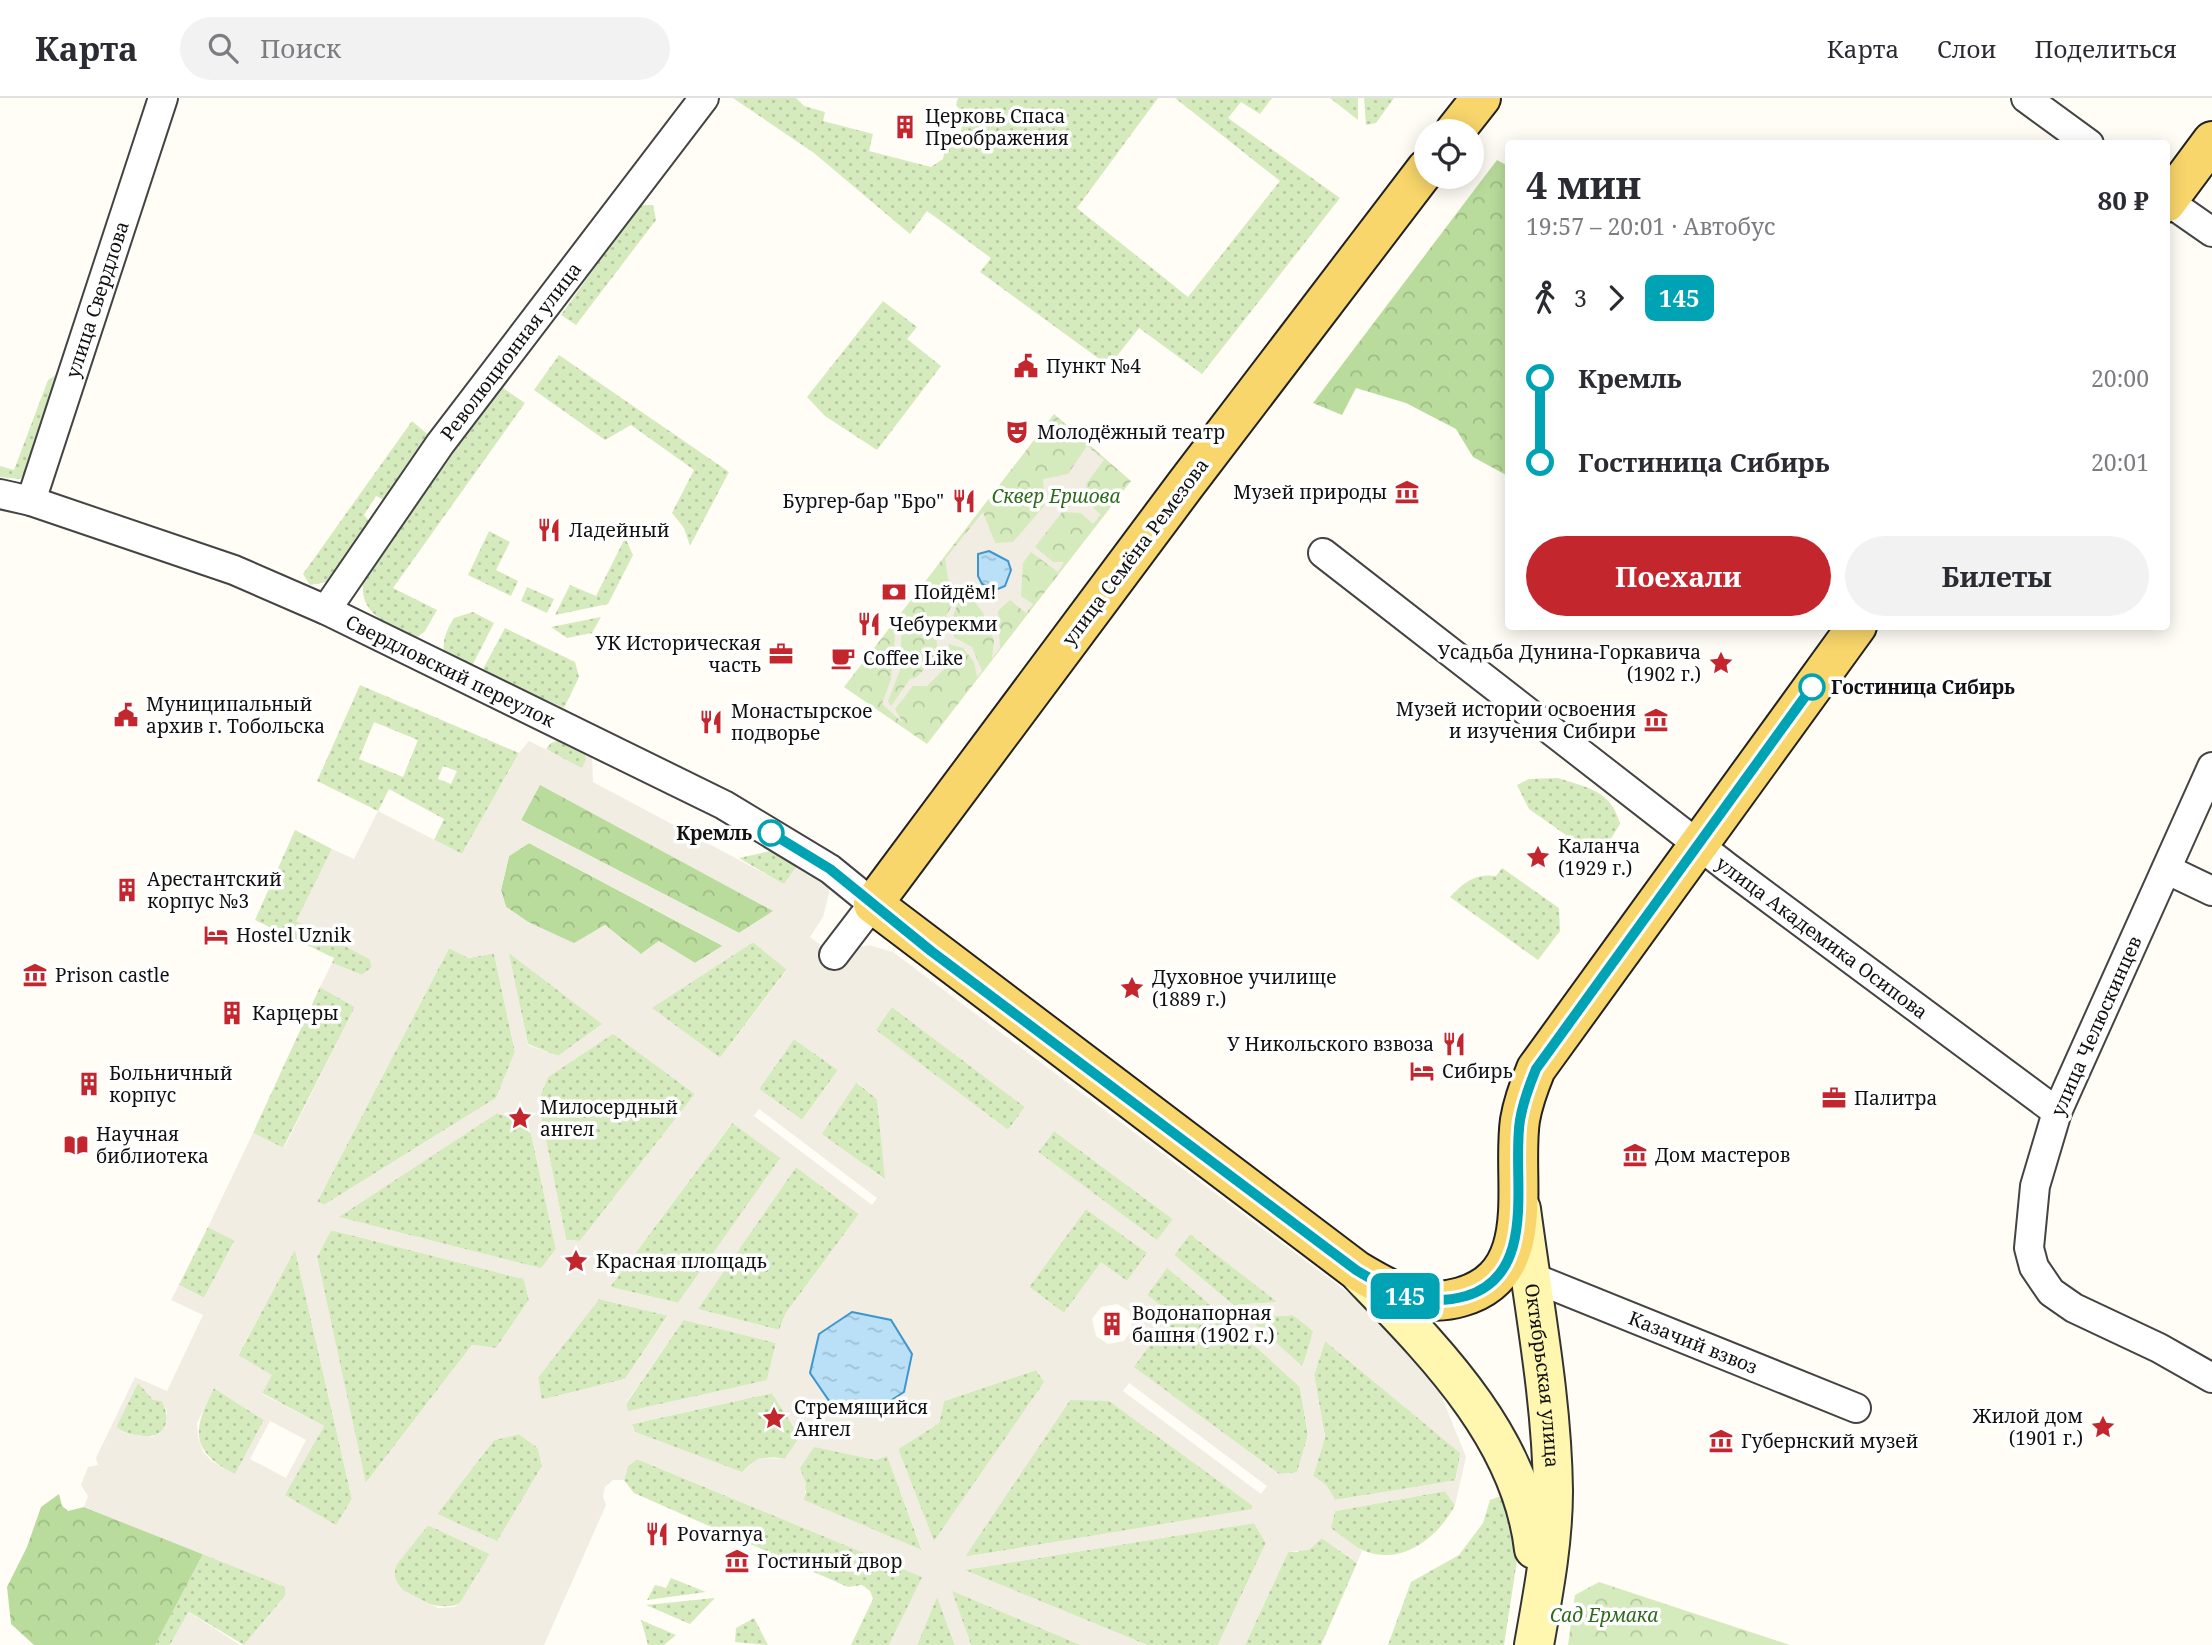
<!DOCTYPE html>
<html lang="ru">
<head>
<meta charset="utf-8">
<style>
  body { margin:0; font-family:"Noto Serif",serif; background:#f2f2f3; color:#2b2b33; height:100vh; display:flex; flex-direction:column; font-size:26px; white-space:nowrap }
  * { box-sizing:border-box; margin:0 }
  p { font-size:23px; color:#7c7c81 }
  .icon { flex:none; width:38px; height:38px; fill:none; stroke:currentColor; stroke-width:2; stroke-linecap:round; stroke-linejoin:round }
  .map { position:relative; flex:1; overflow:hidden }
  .details { position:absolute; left:1505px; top:42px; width:665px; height:490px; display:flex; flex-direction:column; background:#fff; border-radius:7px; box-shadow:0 4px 18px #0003 }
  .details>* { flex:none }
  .badge { padding:0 14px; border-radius:10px; font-size:24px; line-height:46px }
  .fabs { position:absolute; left:1414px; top:21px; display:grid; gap:14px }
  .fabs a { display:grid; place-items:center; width:70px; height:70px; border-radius:50%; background:#fff; box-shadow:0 4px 18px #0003; font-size:35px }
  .map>.badge { position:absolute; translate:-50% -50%; box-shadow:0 0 0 4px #fff }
  .legs { display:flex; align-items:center; gap:10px; height:77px; padding:0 21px; font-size:23px }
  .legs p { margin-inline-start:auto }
  .headline { display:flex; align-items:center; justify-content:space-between; height:119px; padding:0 21px }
  h1 { font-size:38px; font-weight:700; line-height:52px }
  .button { display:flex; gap:14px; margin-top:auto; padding:14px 21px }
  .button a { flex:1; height:80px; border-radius:42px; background:#c4262e; color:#fff; font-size:28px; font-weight:700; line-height:80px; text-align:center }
  .button a+a { background:#f2f2f3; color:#2b2b33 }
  ul { padding:0 21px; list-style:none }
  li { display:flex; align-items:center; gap:24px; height:84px; font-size:26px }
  li i { display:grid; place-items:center; width:10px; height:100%; margin:0 9px; background:currentColor }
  li i::after { content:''; width:18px; height:18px; margin:-9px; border:5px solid; border-radius:50%; background:#fff }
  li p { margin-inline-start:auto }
  li:first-child i { background:linear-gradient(#0000 50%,currentColor 0) }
  li:last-child i { background:linear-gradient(currentColor 50%,#0000 0) }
  header { display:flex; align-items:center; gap:42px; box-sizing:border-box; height:98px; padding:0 35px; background:#fff; border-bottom:2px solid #e1e1e2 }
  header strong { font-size:33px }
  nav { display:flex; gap:38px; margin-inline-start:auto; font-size:24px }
  .search { width:490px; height:63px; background:#f2f2f3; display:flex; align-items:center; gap:18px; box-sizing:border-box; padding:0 24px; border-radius:38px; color:#7c7c81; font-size:26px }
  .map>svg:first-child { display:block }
</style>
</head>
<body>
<header>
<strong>Карта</strong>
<div class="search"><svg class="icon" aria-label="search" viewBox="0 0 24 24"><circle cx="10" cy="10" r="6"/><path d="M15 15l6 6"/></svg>Поиск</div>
<nav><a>Карта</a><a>Слои</a><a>Поделиться</a></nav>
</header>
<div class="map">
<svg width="2212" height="1547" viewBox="0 0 2212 1547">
  <defs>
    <pattern id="grass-dots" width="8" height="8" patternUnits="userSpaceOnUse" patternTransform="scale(1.75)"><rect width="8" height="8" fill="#d5ebbd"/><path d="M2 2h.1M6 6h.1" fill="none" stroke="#b6c8a1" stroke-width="1.8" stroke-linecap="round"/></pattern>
    <pattern id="forest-crowns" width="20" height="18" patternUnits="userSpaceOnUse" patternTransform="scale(1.75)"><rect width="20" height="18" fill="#b9dc9c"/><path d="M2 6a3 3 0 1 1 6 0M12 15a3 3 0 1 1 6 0" fill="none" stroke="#9ebc85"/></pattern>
    <pattern id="park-crowns" width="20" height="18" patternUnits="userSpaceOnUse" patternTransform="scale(1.75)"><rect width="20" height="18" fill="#d5ebbd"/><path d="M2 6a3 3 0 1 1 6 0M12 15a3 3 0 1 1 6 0" fill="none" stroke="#b6c8a1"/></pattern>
    <pattern id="water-ripples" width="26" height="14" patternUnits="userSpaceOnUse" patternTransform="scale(1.75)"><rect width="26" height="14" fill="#b9e0f7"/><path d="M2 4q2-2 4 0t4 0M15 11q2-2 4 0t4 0" fill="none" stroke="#9ebfd3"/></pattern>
  </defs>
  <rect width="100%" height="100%" fill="#fffdf5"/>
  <path fill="url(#grass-dots)" fill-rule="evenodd" d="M 733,0 L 796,0 L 804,8 L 825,14 L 823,23 L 873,36 L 869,53 L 931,69 L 943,61 L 946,46 L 960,39 L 964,18 L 956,7 L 958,0 L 1158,0 L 1077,110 L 1188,199 L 1280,83 L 1175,0 L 1272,0 L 1260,16 L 1241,4 L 1228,20 L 1340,100 L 1202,276 L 1139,230 L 1109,268 L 980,174 L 991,160 L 927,113 L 910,136 L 814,55 Z
    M 1330,0 L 1358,0 L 1358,22 Z
    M 1364,0 L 1394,0 L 1376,25 L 1366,27 Z
    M 639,107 L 653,107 L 656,122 L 576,227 L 561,217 Z
    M 883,203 L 917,229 L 907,241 L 941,268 L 877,352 L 825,318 L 807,299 Z
    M 559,257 L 729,374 L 690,448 L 684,430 L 672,415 L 694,372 L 631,327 L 605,342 L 534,292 Z
    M 64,272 L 27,372 L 20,381 L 0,379 L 0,368 L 14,372 L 48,282 Z
    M 503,290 L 525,305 L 393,490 L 437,512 L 425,533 L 415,541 C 382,524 351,512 367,468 Z
    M 412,323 L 432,340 L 384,402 L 376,398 L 364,417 L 369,423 L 337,474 L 327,484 L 310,487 L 303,476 Z
    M 489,433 L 510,444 L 496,472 L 518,483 L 511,498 L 468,477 Z
    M 623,435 L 633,457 L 608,506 L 555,517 L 570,487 L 596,498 L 624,442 Z
    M 527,489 L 554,501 L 547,515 L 521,503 Z
    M 473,514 L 494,525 L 472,568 L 444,556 C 442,541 447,532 454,520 Z
    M 601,519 L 592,535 L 567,540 L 551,529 Z
    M 505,530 L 575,564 L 579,579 L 564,610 L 482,573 Z
    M 360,587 L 519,655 L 462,756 L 434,742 L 444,721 L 389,691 L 378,713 L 317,683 ZM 374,624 L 418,642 L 403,679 L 359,661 ZM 443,668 L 457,673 L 451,686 L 438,681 Z
    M 560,642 L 571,644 L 585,653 L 586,662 L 582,671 L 546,651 L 551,645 Z
    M 1558,680 C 1588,690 1611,692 1620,726 L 1607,747 L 1590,754 L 1529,711 L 1517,687 L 1529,681 Z
    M 295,732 L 332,751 L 297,823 L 370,861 L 372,869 L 362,877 L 332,865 L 334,860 L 255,822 Z
    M 775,752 L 798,766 L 785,787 L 739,760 Z
    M 1502,770 L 1559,810 L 1560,833 L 1538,862 L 1450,799 C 1464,784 1475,775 1496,778 Z
    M 753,844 L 787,871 L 720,960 L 651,910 Z
    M 449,850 L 469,860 L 494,855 L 515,954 L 496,1000 L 324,1107 L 317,1104 Z
    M 508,854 L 603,926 L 558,958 L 528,946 Z
    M 320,889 L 355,909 L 283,1050 L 253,1035 Z
    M 892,909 L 1025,1009 L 1008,1032 L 875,932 Z
    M 613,935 L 695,996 L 580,1143 L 566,1142 L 538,1003 L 548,979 Z
    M 794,941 L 838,972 L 802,1022 L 759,991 Z
    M 856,984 L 877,1001 L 886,1082 L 821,1036 Z
    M 497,1015 L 529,1026 L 556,1151 L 541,1171 L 338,1119 Z
    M 733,1024 L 781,1060 L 678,1205 L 610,1189 Z
    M 1054,1033 L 1173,1121 L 1157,1143 L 1038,1054 Z
    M 796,1069 L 859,1116 L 786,1215 L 779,1232 L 697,1211 Z
    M 1086,1111 L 1148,1155 L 1127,1183 L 1101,1165 L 1064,1215 L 1029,1189 Z
    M 208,1129 L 235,1142 L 204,1200 L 179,1187 Z
    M 331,1132 L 524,1181 L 529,1202 L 496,1250 L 472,1247 L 365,1386 L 317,1159 Z
    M 1190,1136 L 1278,1204 L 1233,1207 L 1174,1157 Z
    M 295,1151 L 352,1401 L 336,1428 L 284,1397 L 324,1328 L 262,1295 L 238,1258 Z
    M 1167,1169 L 1213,1209 L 1166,1212 L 1147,1197 Z
    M 599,1201 L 668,1217 L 625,1281 L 541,1302 L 538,1279 Z
    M 1293,1217 L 1314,1233 L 1302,1270 L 1248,1220 Z
    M 684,1221 L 776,1245 L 767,1283 L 628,1314 L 626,1306 Z
    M 1228,1223 L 1300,1289 L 1308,1337 L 1297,1375 L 1279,1376 L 1133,1269 L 1165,1226 Z
    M 1325,1243 L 1461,1355 L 1455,1383 L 1335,1402 L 1326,1387 L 1313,1378 L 1325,1339 L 1314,1277 Z
    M 1036,1272 L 1045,1284 L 934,1444 L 898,1351 L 939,1325 L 944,1303 Z
    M 138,1284 L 153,1301 L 162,1303 C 180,1341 141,1347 116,1329 Z
    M 214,1290 L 264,1322 L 235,1377 C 190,1352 192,1333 214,1290 Z
    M 772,1295 L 800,1339 L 785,1361 C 768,1357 753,1360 742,1375 L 635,1334 L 632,1326 Z
    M 1070,1302 L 1108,1302 L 1252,1407 L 1252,1412 L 964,1459 Z
    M 519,1336 L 538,1350 L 542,1368 L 497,1444 L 437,1416 L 494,1342 Z
    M 814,1348 L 876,1362 L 887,1357 L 922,1453 L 803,1402 L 806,1394 L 799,1371 Z
    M 637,1361 L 923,1479 L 889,1547 L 851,1547 L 873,1501 L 870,1493 L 862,1487 L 848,1489 L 634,1395 L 624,1382 L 628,1368 Z
    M 1445,1393 L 1455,1407 C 1438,1440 1401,1469 1362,1452 C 1351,1447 1340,1437 1330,1430 L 1335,1413 Z
    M 1506,1396 L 1520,1443 L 1504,1547 L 1388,1547 L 1411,1484 L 1459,1457 L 1483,1425 L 1490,1402 Z
    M 1254,1425 L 1266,1445 L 1218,1547 L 1147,1547 L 963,1472 Z
    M 428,1427 L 490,1456 L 460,1505 C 441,1516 389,1497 395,1471 C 399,1457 419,1439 428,1427 Z
    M 1322,1440 L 1357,1465 L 1321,1547 L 1245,1547 L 1288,1454 L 1298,1454 Z
    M 203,1456 L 285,1489 L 285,1498 L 244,1547 L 189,1514 L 170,1547 L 155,1547 Z
    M 671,1480 L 706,1494 L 647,1502 L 655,1487 L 666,1490 Z
    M 951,1492 L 1081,1547 L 971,1547 Z
    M 937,1498 L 955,1547 L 917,1547 Z
    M 715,1500 L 690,1526 L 646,1507 Z
    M 754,1520 L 768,1547 L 735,1544 L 736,1530 Z
    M 641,1522 L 676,1537 L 664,1547 L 648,1547 Z"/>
  <path fill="url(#forest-crowns)" d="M 1497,62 L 1508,68 L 1508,378 L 1473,359 L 1456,331 L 1406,305 L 1356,290 L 1342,317 L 1313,305 Z
    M 540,686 L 774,813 L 739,835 L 521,722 Z
    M 529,745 L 723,848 L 695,865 L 659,843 L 641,856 L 605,827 L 574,846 L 528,824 L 506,809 L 501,792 L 509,758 Z
    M 59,1396 L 62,1408 L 68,1413 L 84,1409 L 203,1456 L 155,1547 L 34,1547 L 11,1526 L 7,1489 L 27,1449 L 41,1409 Z"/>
  <path fill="url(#park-crowns)" d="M 1054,316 L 1131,383 L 927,646 L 844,589 Z
    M 1599,1484 L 1790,1547 L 1568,1547 L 1575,1497 Z"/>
  <path fill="#f1ede2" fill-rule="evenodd" d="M 1087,348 L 1104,362 L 1086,386 L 1089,405 L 1101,417 L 1093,426 L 1081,415 L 1062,414 L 1035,449 L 1053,464 L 1064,464 L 1058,474 L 1031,454 L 1023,465 L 1021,498 L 1033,506 L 1026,515 L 1010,502 L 998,513 L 1000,550 L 992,560 L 994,542 L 983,515 L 972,500 L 961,499 L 951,522 L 954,539 L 972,549 L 982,573 L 977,579 L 974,564 L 963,550 L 949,546 L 944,571 L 927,588 L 913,588 L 895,611 L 903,625 L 882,606 L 891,581 L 896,529 L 902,518 L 900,572 L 888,603 L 891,608 L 910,581 L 917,579 L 938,556 L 936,537 L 952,507 L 945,461 L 983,414 L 995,445 L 1013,444 L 1045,407 L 1043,381 L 1068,376 Z
    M 529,643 L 582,670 L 586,662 L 585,653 L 592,656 L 593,684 L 784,786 L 798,766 L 820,781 L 830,791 L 823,819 L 810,839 L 845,865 L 860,849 L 869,847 L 893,854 L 1358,1202 L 1403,1246 L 1438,1289 L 1466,1359 L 1455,1407 L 1445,1393 L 1335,1413 L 1331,1430 L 1362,1453 L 1357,1465 L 1322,1440 L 1309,1452 L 1288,1454 L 1245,1547 L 1218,1547 L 1266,1445 L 1254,1425 L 965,1472 L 1147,1547 L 1081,1547 L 952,1493 L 971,1547 L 955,1547 L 937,1499 L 917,1547 L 889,1547 L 922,1479 L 637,1361 L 628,1368 L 624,1382 L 613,1382 L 605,1389 L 603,1398 L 606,1407 L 544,1547 L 244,1547 L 285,1498 L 285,1489 L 84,1409 L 88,1398 L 81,1387 L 88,1369 L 98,1367 L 96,1360 L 135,1279 L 167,1293 L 203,1217 L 171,1202 L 179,1187 L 204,1200 L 235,1143 L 208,1129 L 253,1035 L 284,1050 L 355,909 L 320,889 L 332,865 L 362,877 L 372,869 L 370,861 L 296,823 L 332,751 L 354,761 L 378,713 L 462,756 L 519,655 ZM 540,687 L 773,813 L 739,835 L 521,722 ZM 529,745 L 722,847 L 722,848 L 695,865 L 659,843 L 641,856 L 605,827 L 574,845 L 528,824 L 506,809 L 501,792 L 509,758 ZM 753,844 L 787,872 L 720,960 L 652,910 ZM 449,850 L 469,860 L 494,855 L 515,954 L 496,1000 L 324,1107 L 317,1104 ZM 509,855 L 602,926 L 558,958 L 528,947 ZM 892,909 L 1025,1009 L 1008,1032 L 876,932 ZM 613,936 L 695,996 L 580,1143 L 566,1142 L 538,1003 L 548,979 ZM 794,941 L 838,972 L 802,1022 L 759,991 ZM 857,984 L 877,1001 L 885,1082 L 822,1036 ZM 759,1011 L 877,1100 L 872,1107 L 754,1018 ZM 497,1015 L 529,1026 L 556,1151 L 541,1170 L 339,1119 ZM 732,1025 L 780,1060 L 678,1205 L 610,1189 ZM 1054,1033 L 1173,1121 L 1157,1142 L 1038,1054 ZM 796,1069 L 859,1116 L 786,1215 L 779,1232 L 698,1211 ZM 1086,1111 L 1147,1155 L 1127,1183 L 1101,1164 L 1064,1215 L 1029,1189 ZM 331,1132 L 524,1181 L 529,1202 L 496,1250 L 472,1247 L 366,1385 L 317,1159 ZM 1190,1136 L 1277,1204 L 1233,1207 L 1174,1157 ZM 295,1152 L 352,1401 L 336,1427 L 285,1397 L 324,1328 L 262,1296 L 272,1277 L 238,1257 ZM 1167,1170 L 1212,1208 L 1166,1212 L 1147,1197 ZM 599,1201 L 668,1218 L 625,1281 L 542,1302 L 538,1280 ZM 1117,1206 L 1129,1213 L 1132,1231 L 1124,1243 L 1108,1246 L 1096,1238 L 1092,1221 L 1101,1209 ZM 1293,1217 L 1313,1233 L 1303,1269 L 1249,1220 ZM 683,1222 L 776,1245 L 767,1282 L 628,1313 L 626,1305 ZM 1228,1223 L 1300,1289 L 1308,1337 L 1297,1374 L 1279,1376 L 1134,1269 L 1165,1226 ZM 1325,1243 L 1460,1355 L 1456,1382 L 1335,1402 L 1326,1387 L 1313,1378 L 1325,1339 L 1314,1277 ZM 1036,1272 L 1044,1284 L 934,1443 L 898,1351 L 939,1325 L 944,1303 ZM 138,1285 L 153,1302 L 162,1303 L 167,1313 L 167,1324 L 161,1334 L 152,1339 L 125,1335 L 116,1329 ZM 1129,1285 L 1267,1388 L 1261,1396 L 1123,1293 ZM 214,1290 L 264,1322 L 235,1376 L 213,1364 L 203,1354 L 198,1338 L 197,1325 ZM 772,1295 L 800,1339 L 785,1361 L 759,1360 L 742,1374 L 635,1334 L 632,1326 ZM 1070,1302 L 1109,1303 L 1252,1407 L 1252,1411 L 965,1459 ZM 270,1323 L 306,1342 L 286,1380 L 250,1361 ZM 519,1336 L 538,1350 L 542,1368 L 497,1443 L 437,1416 L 494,1342 ZM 814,1349 L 876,1362 L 887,1358 L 922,1452 L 804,1402 L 806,1386 L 800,1370 ZM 428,1427 L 490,1456 L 460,1505 L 454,1509 L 438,1510 L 401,1491 L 395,1481 L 395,1469 Z
    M 188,1514 L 206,1525 L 240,1547 L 170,1547 Z"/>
  <path fill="url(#water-ripples)" stroke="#3f96cf" stroke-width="2" d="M 989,453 L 1008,463 L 1011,472 L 1005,488 L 998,491 L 982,486 L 978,478 L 978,456 Z
    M 852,1214 L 891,1222 L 912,1256 L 904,1294 L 870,1316 L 832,1307 L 810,1275 L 819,1236 Z"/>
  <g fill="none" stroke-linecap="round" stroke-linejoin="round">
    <g stroke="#444" stroke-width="32">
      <g id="street">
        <path d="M 2026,0 L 2089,46"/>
        <path d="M 2166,102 L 2212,134"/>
        <path id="s1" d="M 0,396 L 31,403 L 234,472 L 326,512 L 724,707 L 830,771 L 873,806 L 834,857"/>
        <path id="s2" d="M 31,403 L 163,0"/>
        <path id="s3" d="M 1323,455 L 1727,769 L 2057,1014"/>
        <path id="s4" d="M 326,512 L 440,346 L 704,0"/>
        <path d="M 2212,669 L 2057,1014 L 2035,1088 L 2029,1150 L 2034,1169 L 2051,1194 L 2074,1210 L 2159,1250 L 2212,1280"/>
        <path d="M 2168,772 L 2212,793"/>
        <path id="s5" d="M 1529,1178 L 1856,1310"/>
      </g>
    </g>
    <g stroke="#333" stroke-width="42">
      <g id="secondary">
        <path id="s6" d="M 1521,1111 C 1533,1204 1552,1300 1553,1393 C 1553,1445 1543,1496 1534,1547"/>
        <path d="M 1360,1176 C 1435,1254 1521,1339 1534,1451"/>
      </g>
    </g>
    <g stroke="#222" stroke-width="42">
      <path id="primary" d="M 1455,33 L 1481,0
        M 1426,71 L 1186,386 L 873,806 L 1356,1172 C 1389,1192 1421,1211 1461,1199 C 1541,1176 1511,1083 1520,1022 C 1523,1004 1529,988 1536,971 L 1857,528
        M 2166,105 L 2212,43"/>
    </g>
    <use href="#street" stroke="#fff" stroke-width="28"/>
    <use href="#secondary" stroke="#fff6b0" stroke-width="38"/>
    <use href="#primary" stroke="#f9d66b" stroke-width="38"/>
  </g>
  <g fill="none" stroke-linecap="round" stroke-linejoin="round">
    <g stroke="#fff" stroke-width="16">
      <path id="line-1" d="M 771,735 L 830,771 L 931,853 L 1356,1172 C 1392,1194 1423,1210 1466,1198 C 1540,1176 1511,1077 1520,1022 C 1523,1004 1529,988 1536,971 L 1812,589"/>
    </g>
    <use href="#line-1" stroke="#00a3b4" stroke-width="10"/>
  </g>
  <defs>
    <g id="building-bare" transform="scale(1.89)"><path d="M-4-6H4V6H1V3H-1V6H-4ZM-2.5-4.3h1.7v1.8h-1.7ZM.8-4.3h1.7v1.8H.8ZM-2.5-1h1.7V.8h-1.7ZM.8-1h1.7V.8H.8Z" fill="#c4262e" stroke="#fff" stroke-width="2.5" paint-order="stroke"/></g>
    <g id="civic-bare" transform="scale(1.89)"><path d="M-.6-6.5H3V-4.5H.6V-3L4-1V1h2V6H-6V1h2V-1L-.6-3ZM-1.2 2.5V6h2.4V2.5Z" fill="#c4262e" stroke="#fff" stroke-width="2.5" paint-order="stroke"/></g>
    <g id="theatre-bare" transform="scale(1.89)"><path d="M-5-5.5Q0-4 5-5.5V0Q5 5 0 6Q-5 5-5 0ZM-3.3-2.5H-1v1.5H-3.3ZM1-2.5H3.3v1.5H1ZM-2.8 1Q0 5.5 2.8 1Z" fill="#c4262e" stroke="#fff" stroke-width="2.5" paint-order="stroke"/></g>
    <g id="museum-bare" transform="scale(1.89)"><path d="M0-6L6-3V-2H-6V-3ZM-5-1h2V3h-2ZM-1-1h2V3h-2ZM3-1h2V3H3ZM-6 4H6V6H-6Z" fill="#c4262e" stroke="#fff" stroke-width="2.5" paint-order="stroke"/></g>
    <g id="restaurant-bare" transform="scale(1.89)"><path d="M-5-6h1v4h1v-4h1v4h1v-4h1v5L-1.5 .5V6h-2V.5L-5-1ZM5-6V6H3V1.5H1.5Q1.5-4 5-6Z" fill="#c4262e" stroke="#fff" stroke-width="2.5" paint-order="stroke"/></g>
    <g id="bank-bare" transform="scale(1.89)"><path d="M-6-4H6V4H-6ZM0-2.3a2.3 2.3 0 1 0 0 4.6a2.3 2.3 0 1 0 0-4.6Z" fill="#c4262e" stroke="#fff" stroke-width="2.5" paint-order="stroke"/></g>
    <g id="office-bare" transform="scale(1.89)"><path d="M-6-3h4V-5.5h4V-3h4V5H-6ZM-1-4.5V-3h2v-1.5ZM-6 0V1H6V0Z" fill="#c4262e" stroke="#fff" stroke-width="2.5" paint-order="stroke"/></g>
    <g id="cafe-bare" transform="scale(1.89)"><path d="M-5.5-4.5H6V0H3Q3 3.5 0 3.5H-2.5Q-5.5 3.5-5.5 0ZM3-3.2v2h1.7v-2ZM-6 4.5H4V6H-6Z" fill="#c4262e" stroke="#fff" stroke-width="2.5" paint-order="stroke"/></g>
    <g id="sight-bare" transform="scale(1.89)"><path d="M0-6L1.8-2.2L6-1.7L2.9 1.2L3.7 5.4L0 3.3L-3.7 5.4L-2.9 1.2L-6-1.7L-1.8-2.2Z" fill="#c4262e" stroke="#fff" stroke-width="2.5" paint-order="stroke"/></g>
    <g id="hotel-bare" transform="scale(1.89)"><path d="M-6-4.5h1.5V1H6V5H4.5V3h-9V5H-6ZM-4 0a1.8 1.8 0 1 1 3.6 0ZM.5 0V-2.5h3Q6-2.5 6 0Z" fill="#c4262e" stroke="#fff" stroke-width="2.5" paint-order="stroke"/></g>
    <g id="library-bare" transform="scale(1.89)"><path d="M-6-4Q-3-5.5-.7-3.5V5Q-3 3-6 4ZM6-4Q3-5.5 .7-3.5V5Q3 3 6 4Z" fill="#c4262e" stroke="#fff" stroke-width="2.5" paint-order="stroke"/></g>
  </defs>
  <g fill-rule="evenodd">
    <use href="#building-bare" x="905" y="29"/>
    <use href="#civic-bare" x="1026" y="268"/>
    <use href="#theatre-bare" x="1017" y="334"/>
    <use href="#museum-bare" x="1407" y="394"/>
    <use href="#restaurant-bare" x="964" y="403"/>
    <use href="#restaurant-bare" x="549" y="432"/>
    <use href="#bank-bare" x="894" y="494"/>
    <use href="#restaurant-bare" x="869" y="526"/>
    <use href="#office-bare" x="781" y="556"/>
    <use href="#cafe-bare" x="843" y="560"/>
    <use href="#sight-bare" x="1721" y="565"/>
    <use href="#civic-bare" x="126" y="617"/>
    <use href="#museum-bare" x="1656" y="622"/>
    <use href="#restaurant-bare" x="711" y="624"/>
    <use href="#sight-bare" x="1538" y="759"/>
    <use href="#building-bare" x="127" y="792"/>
    <use href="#hotel-bare" x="216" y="837"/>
    <use href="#museum-bare" x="35" y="877"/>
    <use href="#sight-bare" x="1132" y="890"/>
    <use href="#building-bare" x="232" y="915"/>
    <use href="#restaurant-bare" x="1454" y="946"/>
    <use href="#hotel-bare" x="1422" y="973"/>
    <use href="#building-bare" x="89" y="986"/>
    <use href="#office-bare" x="1834" y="1000"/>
    <use href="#sight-bare" x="520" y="1020"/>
    <use href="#library-bare" x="76" y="1047"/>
    <use href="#museum-bare" x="1635" y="1057"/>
    <use href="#sight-bare" x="576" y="1163"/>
    <use href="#building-bare" x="1112" y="1226"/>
    <use href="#sight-bare" x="774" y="1320"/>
    <use href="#sight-bare" x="2103" y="1329"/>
    <use href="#museum-bare" x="1721" y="1343"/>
    <use href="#restaurant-bare" x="657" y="1436"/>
    <use href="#museum-bare" x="737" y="1463"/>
  </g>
  <g fill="#fff" stroke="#00a3b4" stroke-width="3.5">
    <circle cx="1812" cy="589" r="12"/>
    <circle cx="771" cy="735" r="12"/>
  </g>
  <g text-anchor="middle" stroke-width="7" stroke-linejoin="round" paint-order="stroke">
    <g font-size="19" fill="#111" stroke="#fff" text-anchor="start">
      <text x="925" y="25">Церковь Спаса<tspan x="925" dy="22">Преображения</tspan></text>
      <text x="1046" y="275">Пункт №4</text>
      <text x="1037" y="341">Молодёжный театр</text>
      <text x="1387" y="401" text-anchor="end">Музей природы</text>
      <text x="944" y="410" text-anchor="end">Бургер-бар "Бро"</text>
      <text x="569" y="439">Ладейный</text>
      <text x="914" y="501">Пойдём!</text>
      <text x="889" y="533">Чебурекми</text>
      <text x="761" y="552" text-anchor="end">УК Историческая<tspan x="761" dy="22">часть</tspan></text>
      <text x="1701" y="561" text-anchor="end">Усадьба Дунина-Горкавича<tspan x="1701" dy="22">(1902 г.)</tspan></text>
      <text x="863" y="567">Coffee Like</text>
      <text x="146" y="613">Муниципальный<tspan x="146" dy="22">архив г. Тобольска</tspan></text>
      <text x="1636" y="618" text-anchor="end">Музей истории освоения<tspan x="1636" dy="22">и изучения Сибири</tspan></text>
      <text x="731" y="620">Монастырское<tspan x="731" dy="22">подворье</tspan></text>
      <text x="1558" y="755">Каланча<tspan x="1558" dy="22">(1929 г.)</tspan></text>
      <text x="147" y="788">Арестантский<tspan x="147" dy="22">корпус №3</tspan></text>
      <text x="236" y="844">Hostel Uznik</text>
      <text x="55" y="884">Prison castle</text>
      <text x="1152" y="886">Духовное училище<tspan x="1152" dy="22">(1889 г.)</tspan></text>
      <text x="252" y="922">Карцеры</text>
      <text x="1434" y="953" text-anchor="end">У Никольского взвоза</text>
      <text x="1442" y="980">Сибирь</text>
      <text x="109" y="982">Больничный<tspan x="109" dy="22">корпус</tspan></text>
      <text x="1854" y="1007">Палитра</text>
      <text x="540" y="1016">Милосердный<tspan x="540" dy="22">ангел</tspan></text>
      <text x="96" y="1043">Научная<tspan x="96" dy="22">библиотека</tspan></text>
      <text x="1655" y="1064">Дом мастеров</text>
      <text x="596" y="1170">Красная площадь</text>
      <text x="1132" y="1222">Водонапорная<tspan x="1132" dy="22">башня (1902 г.)</tspan></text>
      <text x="794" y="1316">Стремящийся<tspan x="794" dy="22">Ангел</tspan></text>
      <text x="2083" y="1325" text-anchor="end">Жилой дом<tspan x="2083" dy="22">(1901 г.)</tspan></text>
      <text x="1741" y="1350">Губернский музей</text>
      <text x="677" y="1443">Povarnya</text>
      <text x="757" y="1470">Гостиный двор</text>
    </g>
    <g font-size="19" fill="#111" stroke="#fff">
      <text dy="7" stroke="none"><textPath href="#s2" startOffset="212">улица Свердлова</textPath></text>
      <text dy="7" stroke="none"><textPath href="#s4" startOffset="318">Революционная улица</textPath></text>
      <text transform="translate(1135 454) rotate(-53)" y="7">улица Семёна Ремезова</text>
      <text dy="7" stroke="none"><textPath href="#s1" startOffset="485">Свердловский переулок</textPath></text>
      <text dy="7" stroke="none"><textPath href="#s3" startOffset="630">улица Академика Осипова</textPath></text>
      <text transform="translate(2096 928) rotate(-66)" y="7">улица Челюскинцев</text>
      <text dy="7" stroke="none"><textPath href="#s5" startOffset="177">Казачий взвоз</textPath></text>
      <text dy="7" stroke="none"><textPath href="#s6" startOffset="168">Октябрьская улица</textPath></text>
    </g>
    <g font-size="19" font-style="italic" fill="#2f6b1f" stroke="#fff">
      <text x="1056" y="405">Сквер Ершова</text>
      <text x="1604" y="1524">Сад Ермака</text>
    </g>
    <g font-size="19" font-weight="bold" fill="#111" stroke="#fff" text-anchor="start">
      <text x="1831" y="596">Гостиница Сибирь</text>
      <text x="752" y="742" text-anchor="end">Кремль</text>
    </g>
  </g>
</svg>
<div class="fabs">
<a><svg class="icon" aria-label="locate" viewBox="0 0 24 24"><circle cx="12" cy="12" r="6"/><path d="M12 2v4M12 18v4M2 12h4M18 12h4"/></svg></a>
</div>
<b class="badge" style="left:1405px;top:1198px;background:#00a3b4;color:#fff">145</b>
<section class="details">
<div class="headline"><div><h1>4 мин</h1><p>19:57 – 20:01 · Автобус</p></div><b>80 ₽</b></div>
<div class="legs"><svg class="icon" aria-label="walk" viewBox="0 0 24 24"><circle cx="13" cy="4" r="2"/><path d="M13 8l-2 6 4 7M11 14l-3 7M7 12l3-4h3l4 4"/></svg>3<svg class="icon" aria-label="forward" viewBox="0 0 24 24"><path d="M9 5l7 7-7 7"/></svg><b class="badge" style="background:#00a3b4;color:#fff">145</b></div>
<ul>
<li><i style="color:#00a3b4"></i><b>Кремль</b><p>20:00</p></li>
<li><i style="color:#00a3b4"></i><b>Гостиница Сибирь</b><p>20:01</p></li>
</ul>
<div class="button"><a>Поехали</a><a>Билеты</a></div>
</section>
</div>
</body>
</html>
